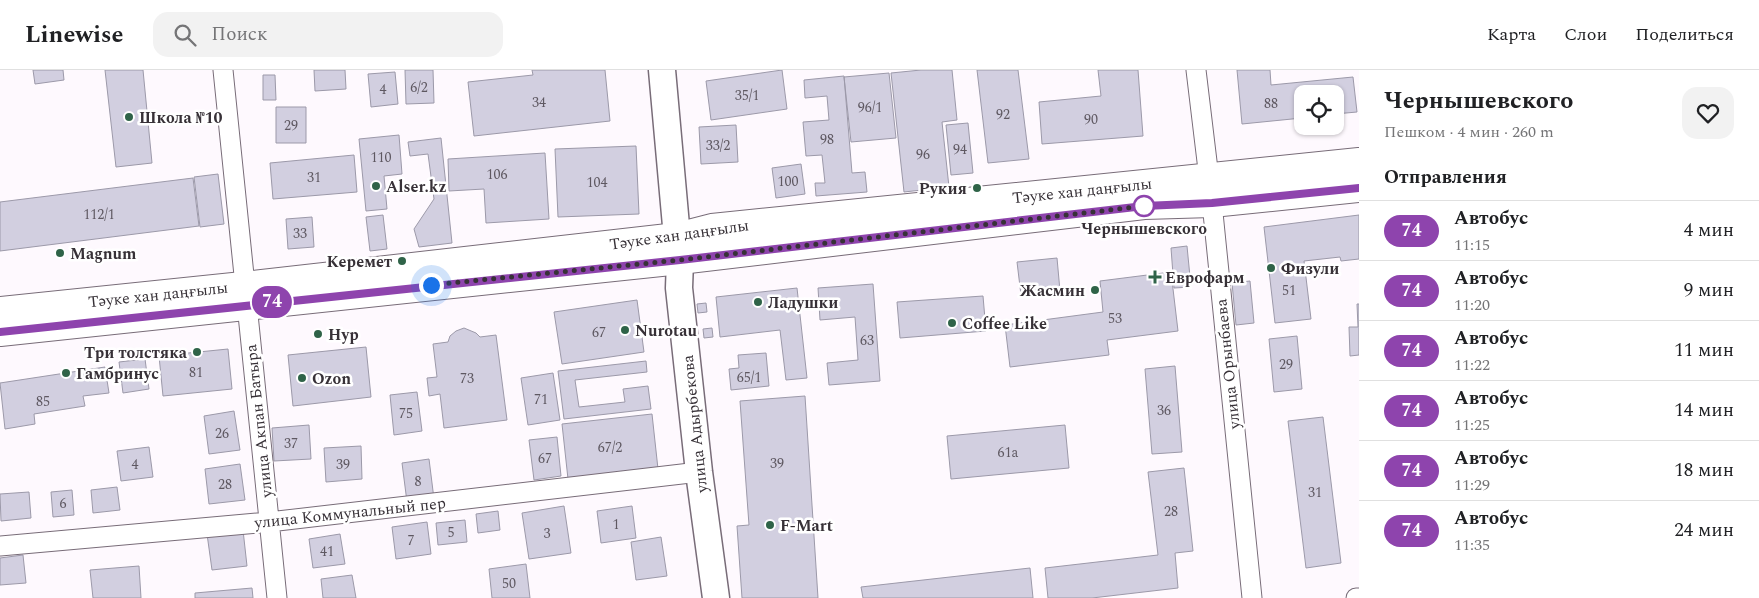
<!DOCTYPE html>
<html lang="ru">
<head>
<meta charset="utf-8">
<style>
  body { margin:0; font-family:Spectral,serif; background:#f2f2f2; color:#202124; height:100vh; display:flex; flex-direction:column; font-size:19px; white-space:nowrap }
  * { box-sizing:border-box; margin:0 }
  p { font-size:16px; color:#757577 }
  .icon { flex:none; width:28px; height:28px; fill:none; stroke:currentColor; stroke-width:2; stroke-linecap:round; stroke-linejoin:round }
  .map { position:relative; flex:1; overflow:hidden }
  .side { display:flex; flex-direction:column; background:#fff; width:400px }
  .side>* { flex:none }
  .badge { padding:0 10px; border-radius:16px; font-size:18px; line-height:32px }
  .fabs { position:absolute; left:1294px; top:15px; display:grid; gap:10px }
  .fabs a { display:grid; place-items:center; width:50px; height:50px; border-radius:10px; background:#fff; box-shadow:0 1px 4px #0004; font-size:25px }
  .you { position:absolute; width:25px; height:25px; margin:-12px; border:4px solid #fff; border-radius:50%; background:#1a73e8; box-shadow:0 0 0 8px #1a73e833 }
  .map>.badge { position:absolute; translate:-50% -50%; box-shadow:0 0 0 2px #fff }
  h2 { padding:0 25px; font-size:19px; line-height:45px }
  .round { display:grid; place-items:center; flex:none; width:52px; height:52px; border-radius:15px; background:#f2f2f2 }
  .headline { display:flex; align-items:center; justify-content:space-between; height:85px; padding:0 25px }
  h1 { font-size:24px; font-weight:700; line-height:38px }
  ul { padding:0; list-style:none }
  li { display:flex; align-items:center; gap:15px; height:60px; padding:0 25px; border-top:1px solid #e0e0e0 }
  li div { flex:1 }
  li b { display:block; font-size:19px }
  li em { font-style:normal }
  li .badge { min-width:55px; font-weight:700; text-align:center }
  header { display:flex; align-items:center; gap:30px; box-sizing:border-box; height:70px; padding:0 25px; background:#fff; border-bottom:1px solid #e0e0e0 }
  header strong { font-size:24px }
  nav { display:flex; gap:28px; margin-inline-start:auto; font-size:18px }
  .search { width:350px; height:45px; background:#f2f2f2; display:flex; align-items:center; gap:12px; box-sizing:border-box; padding:0 18px; border-radius:15px; color:#757577; font-size:19px }
  main { display:flex; flex:1; min-height:0 }
  .map>svg:first-child { display:block }
</style>
</head>
<body>
<header>
<strong>Linewise</strong>
<div class="search"><svg class="icon" aria-label="search" viewBox="0 0 24 24"><circle cx="10" cy="10" r="6"/><path d="M15 15l6 6"/></svg>Поиск</div>
<nav><a>Карта</a><a>Слои</a><a>Поделиться</a></nav>
</header>
<main>
<div class="map">
<svg width="1359" height="528" viewBox="0 0 1359 528">
  <rect width="100%" height="100%" fill="#fef9fe"/>
  <path fill="#d2cfe0" stroke="#9c99a9" d="M 33,0 L 63,0 L 64,10 L 35,14 Z
    M 105,0 L 143,0 L 152,93 L 116,97 Z
    M 314,0 L 345,0 L 346,19 L 315,21 Z
    M 405,0 L 433,0 L 434,33 L 406,34 Z
    M 532,0 L 605,0 L 610,51 L 474,66 L 468,12 L 533,5 Z
    M 782,0 L 787,39 L 711,50 L 706,11 Z
    M 921,0 L 952,0 L 957,50 L 942,52 L 949,117 L 904,122 L 891,3 Z
    M 977,0 L 1018,0 L 1029,89 L 988,93 Z
    M 1098,0 L 1138,0 L 1143,66 L 1042,74 L 1039,32 L 1101,26 Z
    M 1237,0 L 1270,0 L 1271,15 L 1353,7 L 1357,42 L 1335,44 L 1335,24 L 1302,24 L 1302,48 L 1242,54 Z
    M 395,2 L 398,34 L 371,37 L 368,4 Z
    M 889,3 L 896,68 L 851,72 L 844,7 Z
    M 263,5 L 275,5 L 276,30 L 263,30 Z
    M 844,6 L 852,103 L 865,102 L 867,122 L 816,126 L 815,113 L 825,113 L 822,85 L 806,86 L 803,52 L 829,50 L 827,26 L 805,28 L 804,10 Z
    M 276,37 L 306,37 L 306,73 L 276,73 Z
    M 968,53 L 973,103 L 951,105 L 946,55 Z
    M 736,55 L 738,92 L 701,94 L 699,57 Z
    M 399,65 L 402,104 L 384,106 L 387,139 L 366,141 L 359,69 Z
    M 441,68 L 452,173 L 419,177 L 414,159 L 434,129 L 428,84 L 410,86 L 408,72 Z
    M 636,76 L 639,144 L 558,147 L 555,79 Z
    M 545,83 L 549,149 L 486,153 L 484,119 L 449,121 L 448,89 Z
    M 354,85 L 357,122 L 273,129 L 270,93 Z
    M 801,94 L 805,124 L 776,128 L 772,98 Z
    M 218,104 L 224,154 L 200,157 L 194,107 Z
    M 193,108 L 199,156 L 0,181 L 0,132 Z
    M 383,145 L 387,179 L 370,181 L 366,147 Z
    M 1359,145 L 1359,189 L 1341,191 L 1340,187 L 1304,191 L 1311,249 L 1275,253 L 1264,157 Z
    M 312,147 L 314,177 L 288,179 L 286,149 Z
    M 1187,176 L 1191,217 L 1174,218 L 1171,178 Z
    M 1057,188 L 1060,221 L 1021,225 L 1017,192 Z
    M 1171,202 L 1178,261 L 1107,270 L 1109,285 L 1010,297 L 1005,255 L 1103,242 L 1100,211 Z
    M 1250,211 L 1254,253 L 1236,255 L 1232,213 Z
    M 873,214 L 880,311 L 829,315 L 827,293 L 858,290 L 855,247 L 820,250 L 818,218 Z
    M 797,218 L 807,308 L 786,310 L 780,260 L 720,267 L 716,227 Z
    M 983,226 L 986,261 L 900,268 L 897,232 Z
    M 637,230 L 644,282 L 562,294 L 554,242 Z
    M 706,233 L 707,242 L 698,243 L 697,234 Z
    M 1357,234 L 1359,234 L 1359,285 L 1350,286 L 1349,257 L 1358,257 Z
    M 464,258 L 476,263 L 480,267 L 496,265 L 507,350 L 444,358 L 440,324 L 429,326 L 427,308 L 437,307 L 433,274 L 448,272 L 450,266 L 456,261 Z
    M 712,258 L 713,267 L 704,268 L 703,259 Z
    M 1297,266 L 1302,319 L 1274,322 L 1269,269 Z
    M 366,277 L 371,327 L 293,336 L 288,285 Z
    M 228,279 L 232,319 L 163,326 L 159,286 Z
    M 766,283 L 769,316 L 731,320 L 729,299 L 739,298 L 738,285 Z
    M 145,289 L 149,319 L 123,323 L 119,292 Z
    M 646,291 L 647,302 L 575,310 L 579,337 L 625,332 L 623,319 L 648,316 L 651,339 L 564,349 L 558,301 Z
    M 1175,296 L 1182,382 L 1152,384 L 1145,299 Z
    M 105,297 L 109,323 L 83,326 L 85,336 L 34,344 L 35,354 L 5,359 L 0,313 Z
    M 553,303 L 560,350 L 528,355 L 521,308 Z
    M 417,322 L 422,361 L 394,365 L 390,325 Z
    M 805,326 L 818,528 L 742,528 L 737,456 L 749,455 L 740,331 Z
    M 234,341 L 240,380 L 209,384 L 204,346 Z
    M 652,344 L 658,399 L 568,409 L 562,354 Z
    M 1323,347 L 1341,493 L 1306,498 L 1288,351 Z
    M 309,355 L 311,389 L 274,391 L 272,358 Z
    M 1065,355 L 1069,398 L 951,409 L 947,366 Z
    M 557,367 L 561,406 L 534,410 L 529,370 Z
    M 361,376 L 362,409 L 326,412 L 324,378 Z
    M 149,377 L 153,407 L 121,411 L 117,381 Z
    M 429,389 L 434,429 L 407,432 L 402,393 Z
    M 240,394 L 245,430 L 209,434 L 205,399 Z
    M 1184,398 L 1193,481 L 1175,483 L 1178,518 L 1092,528 L 1048,528 L 1045,498 L 1158,485 L 1148,402 Z
    M 117,417 L 120,440 L 93,443 L 91,420 Z
    M 72,420 L 74,445 L 53,447 L 51,422 Z
    M 29,422 L 31,448 L 1,451 L 0,424 Z
    M 564,436 L 571,483 L 529,489 L 522,443 Z
    M 632,436 L 636,468 L 601,473 L 597,441 Z
    M 498,441 L 500,460 L 478,463 L 476,444 Z
    M 465,450 L 467,472 L 438,475 L 436,453 Z
    M 427,452 L 431,484 L 396,489 L 392,457 Z
    M 243,460 L 247,496 L 212,500 L 207,464 Z
    M 340,464 L 345,494 L 313,498 L 309,469 Z
    M 661,467 L 667,506 L 636,510 L 631,472 Z
    M 23,485 L 26,513 L 0,515 L 0,488 Z
    M 526,494 L 530,528 L 492,528 L 489,499 Z
    M 139,496 L 141,528 L 93,528 L 90,500 Z
    M 1030,498 L 1033,528 L 863,528 L 861,517 Z
    M 352,505 L 356,528 L 323,528 L 321,509 Z
    M 252,518 L 253,528 L 195,528 L 195,523 Z"/>
  <g fill="none" stroke-linecap="round" stroke-linejoin="round">
    <g stroke="#786c78" stroke-width="21">
      <path id="street" d="M 223,0 L 277,528
        M 1196,0 L 1212,133 L 1252,528
        M 0,476 L 269,452 L 699,402
        M 1356,528 L 1359,528"/>
    </g>
    <g stroke="#786c78" stroke-width="29">
      <path id="secondary" d="M 662,0 L 677,167 L 680,190 L 679,218 L 699,402 L 716,528"/>
    </g>
    <g stroke="#786c78" stroke-width="30">
      <path id="primary" d="M 0,241 L 262,214 L 677,167 L 712,158 L 1359,92
        M 0,262 L 680,190 L 1144,135 L 1212,133 L 1359,118"/>
    </g>
    <use href="#street" stroke="#fff" stroke-width="19"/>
    <use href="#secondary" stroke="#fff" stroke-width="26"/>
    <use href="#primary" stroke="#fff" stroke-width="28"/>
  </g>
  <g fill="none" stroke-linecap="round" stroke-linejoin="round">
    <g stroke="#fff" stroke-width="11">
      <path id="line" d="M 0,262 L 680,190 L 1144,136 L 1212,133 L 1359,118"/>
    </g>
    <use href="#line" stroke="#8e44ad" stroke-width="8"/>
    <path stroke="#373137" stroke-width="5" stroke-dasharray="0 9" d="M 431,215 L 680,190 L 1144,136"/>
  </g>
  <g fill="#2f6348" stroke="#fff" stroke-width="2">
    <circle cx="129" cy="47" r="5"/>
    <circle cx="376" cy="116" r="5"/>
    <circle cx="977" cy="118" r="5"/>
    <circle cx="60" cy="183" r="5"/>
    <circle cx="402" cy="191" r="5"/>
    <circle cx="1271" cy="198" r="5"/>
    <path d="M1152.5 199.5h5v5h5v5h-5v5h-5v-5h-5v-5h5z"/>
    <circle cx="1095" cy="220" r="5"/>
    <circle cx="758" cy="232" r="5"/>
    <circle cx="952" cy="253" r="5"/>
    <circle cx="625" cy="260" r="5"/>
    <circle cx="318" cy="264" r="5"/>
    <circle cx="197" cy="282" r="5"/>
    <circle cx="66" cy="303" r="5"/>
    <circle cx="302" cy="308" r="5"/>
    <circle cx="770" cy="455" r="5"/>
  </g>
  <circle fill="#fff" stroke="#8e44ad" stroke-width="2.5" cx="1144" cy="136" r="10"/>
  <g text-anchor="middle" stroke-width="5" stroke-linejoin="round" paint-order="stroke">
    <g font-size="14" fill="#5e5861">
      <text x="419" y="22">6/2</text>
      <text x="383" y="24">4</text>
      <text x="747" y="30">35/1</text>
      <text x="539" y="37">34</text>
      <text x="1271" y="38">88</text>
      <text x="870" y="42">96/1</text>
      <text x="1003" y="49">92</text>
      <text x="1091" y="54">90</text>
      <text x="291" y="60">29</text>
      <text x="827" y="74">98</text>
      <text x="718" y="80">33/2</text>
      <text x="960" y="84">94</text>
      <text x="923" y="89">96</text>
      <text x="381" y="92">110</text>
      <text x="497" y="109">106</text>
      <text x="314" y="112">31</text>
      <text x="788" y="116">100</text>
      <text x="597" y="117">104</text>
      <text x="99" y="149">112/1</text>
      <text x="300" y="168">33</text>
      <text x="1289" y="225">51</text>
      <text x="1115" y="253">53</text>
      <text x="599" y="267">67</text>
      <text x="867" y="275">63</text>
      <text x="1286" y="299">29</text>
      <text x="196" y="307">81</text>
      <text x="749" y="312">65/1</text>
      <text x="467" y="313">73</text>
      <text x="541" y="334">71</text>
      <text x="43" y="336">85</text>
      <text x="1164" y="345">36</text>
      <text x="406" y="348">75</text>
      <text x="222" y="368">26</text>
      <text x="291" y="378">37</text>
      <text x="610" y="382">67/2</text>
      <text x="1008" y="387">61а</text>
      <text x="545" y="393">67</text>
      <text x="777" y="398">39</text>
      <text x="135" y="399">4</text>
      <text x="343" y="399">39</text>
      <text x="418" y="416">8</text>
      <text x="225" y="419">28</text>
      <text x="1315" y="427">31</text>
      <text x="63" y="438">6</text>
      <text x="1171" y="446">28</text>
      <text x="616" y="459">1</text>
      <text x="451" y="467">5</text>
      <text x="547" y="468">3</text>
      <text x="411" y="475">7</text>
      <text x="327" y="486">41</text>
      <text x="509" y="518">50</text>
    </g>
    <g font-size="16" font-weight="bold" fill="#373137" stroke="#fff" text-anchor="start">
      <text x="139" y="53">Школа №10</text>
      <text x="386" y="122">Alser.kz</text>
      <text x="967" y="124" text-anchor="end">Рукия</text>
      <text x="70" y="189">Magnum</text>
      <text x="392" y="197" text-anchor="end">Керемет</text>
      <text x="1281" y="204">Физули</text>
      <text x="1165" y="213">Еврофарм</text>
      <text x="1085" y="226" text-anchor="end">Жасмин</text>
      <text x="768" y="238">Ладушки</text>
      <text x="962" y="259">Coffee Like</text>
      <text x="635" y="266">Nurotau</text>
      <text x="328" y="270">Нур</text>
      <text x="187" y="288" text-anchor="end">Три толстяка</text>
      <text x="76" y="309">Гамбринус</text>
      <text x="312" y="314">Ozon</text>
      <text x="780" y="461">F-Mart</text>
    </g>
    <g font-size="16" fill="#373137" stroke="#fff">
      <text transform="translate(1082 120) rotate(-6)" y="6">Тәуке хан даңғылы</text>
      <text transform="translate(679 164) rotate(-8)" y="6">Тәуке хан даңғылы</text>
      <text transform="translate(158 224) rotate(-6)" y="6">Тәуке хан даңғылы</text>
      <text transform="translate(1227 294) rotate(-96)" y="6">улица Орынбаева</text>
      <text transform="translate(258 351) rotate(-96)" y="6">улица Акпан Батыра</text>
      <text transform="translate(694 354) rotate(-96)" y="6">улица Адырбекова</text>
      <text transform="translate(350 442) rotate(-6)" y="6">улица Коммунальный пер</text>
    </g>
    <g font-size="16" font-weight="bold" fill="#373137" stroke="#fff">
      <text x="1144" y="164">Чернышевского</text>
    </g>
  </g>
</svg>
<div class="fabs">
<a><svg class="icon" aria-label="locate" viewBox="0 0 24 24"><circle cx="12" cy="12" r="6"/><path d="M12 2v4M12 18v4M2 12h4M18 12h4"/></svg></a>
</div>
<div class="you" style="left:431px;top:215px"></div>
<b class="badge" style="left:272px;top:232px;background:#8e44ad;color:#fff">74</b>
</div>
<section class="side">
<div class="headline"><div><h1>Чернышевского</h1><p>Пешком · 4 мин · 260 m</p></div><a class="round"><svg class="icon" aria-label="heart" viewBox="0 0 24 24"><path d="M12 20l-8-8c-3-5 5-10 8-4 3-6 11-1 8 4z"/></svg></a></div>
<h2>Отправления</h2>
<ul>
<li><span class="badge" style="background:#8e44ad;color:#fff">74</span><div><b>Автобус</b><p>11:15</p></div><em>4 мин</em></li>
<li><span class="badge" style="background:#8e44ad;color:#fff">74</span><div><b>Автобус</b><p>11:20</p></div><em>9 мин</em></li>
<li><span class="badge" style="background:#8e44ad;color:#fff">74</span><div><b>Автобус</b><p>11:22</p></div><em>11 мин</em></li>
<li><span class="badge" style="background:#8e44ad;color:#fff">74</span><div><b>Автобус</b><p>11:25</p></div><em>14 мин</em></li>
<li><span class="badge" style="background:#8e44ad;color:#fff">74</span><div><b>Автобус</b><p>11:29</p></div><em>18 мин</em></li>
<li><span class="badge" style="background:#8e44ad;color:#fff">74</span><div><b>Автобус</b><p>11:35</p></div><em>24 мин</em></li>
</ul>
</section>
</main>
</body>
</html>
